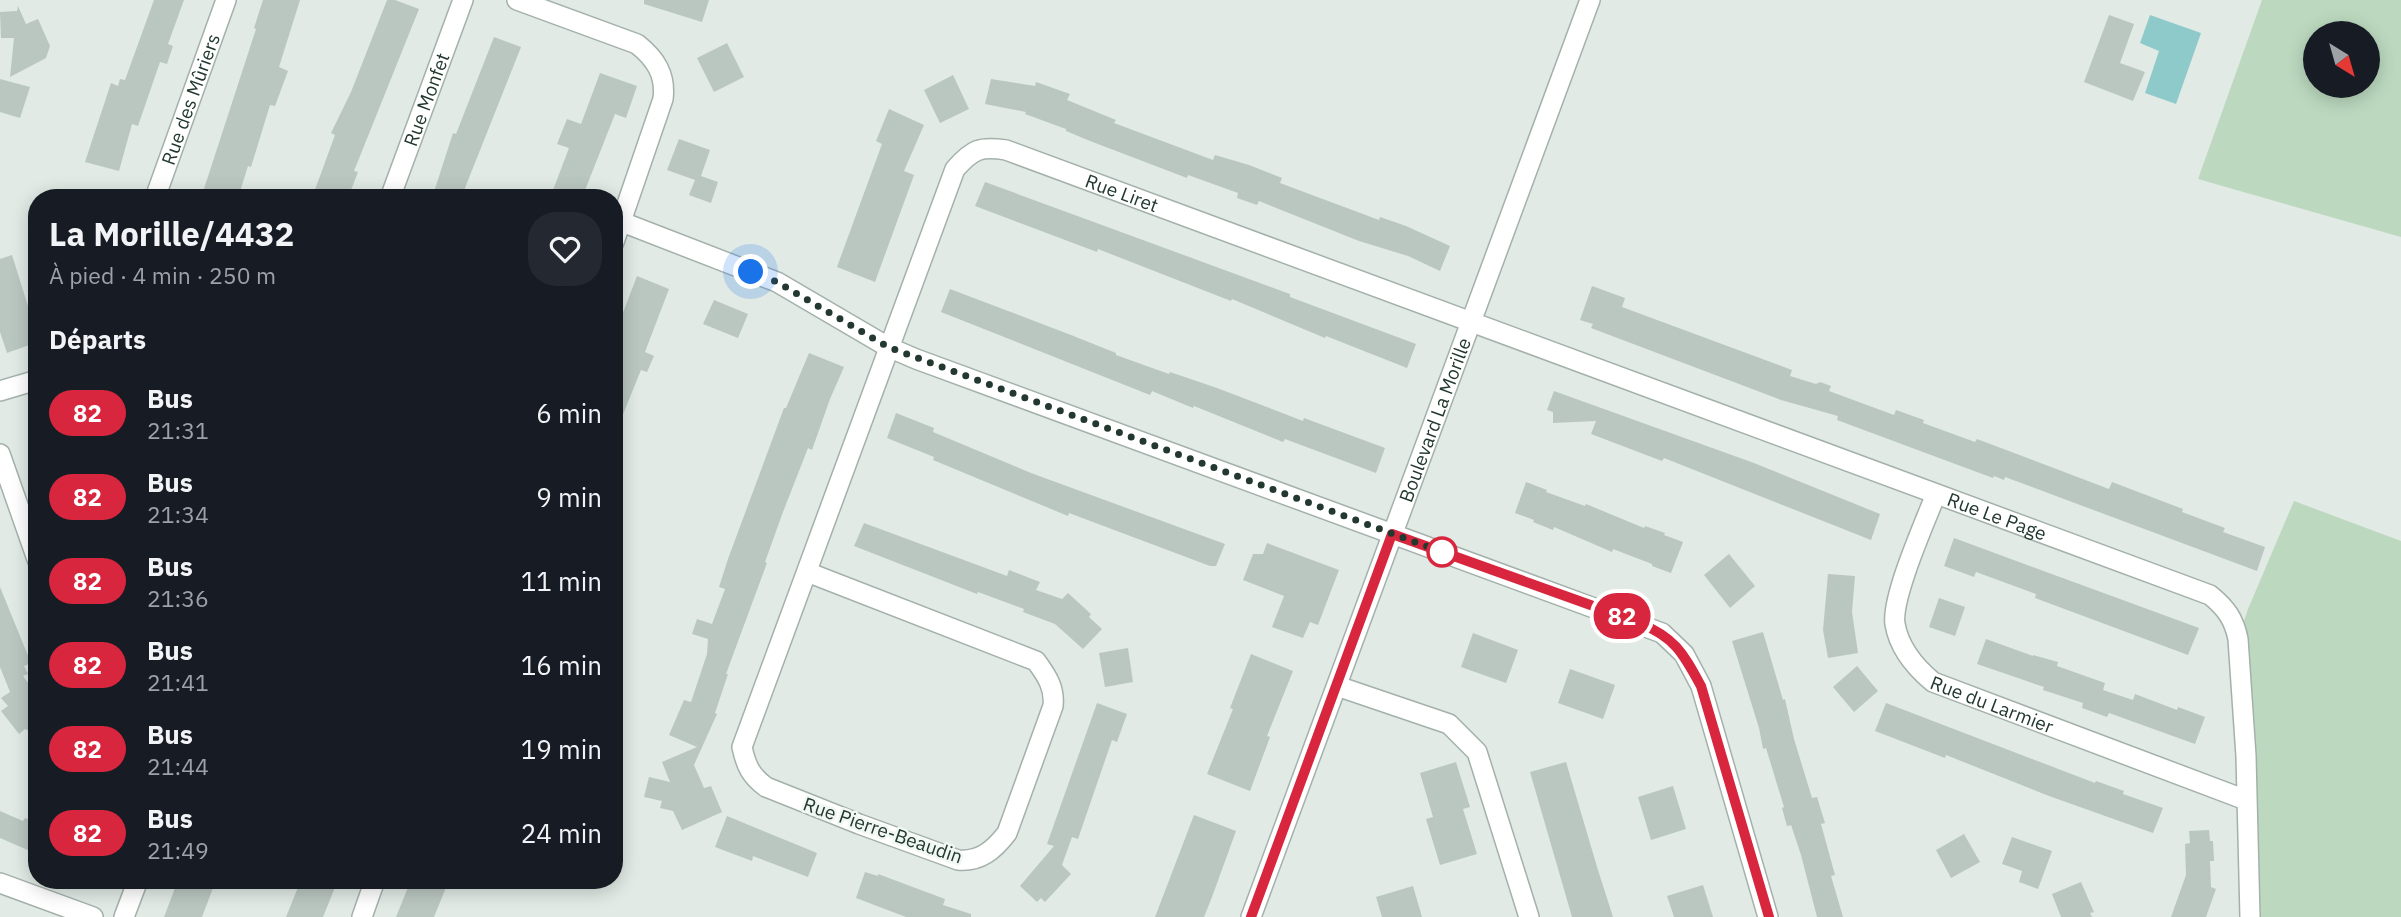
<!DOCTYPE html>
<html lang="fr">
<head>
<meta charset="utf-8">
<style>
  body { margin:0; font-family:"IBM Plex Sans",sans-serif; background:#242831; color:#f1f3f6; height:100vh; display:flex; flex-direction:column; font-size:26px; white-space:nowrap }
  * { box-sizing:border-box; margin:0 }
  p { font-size:23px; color:#9ea1a6 }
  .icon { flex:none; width:38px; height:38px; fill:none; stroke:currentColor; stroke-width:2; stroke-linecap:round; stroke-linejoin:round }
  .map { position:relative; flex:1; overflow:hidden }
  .details { position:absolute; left:28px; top:189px; width:595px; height:700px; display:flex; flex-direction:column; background:#171b24; border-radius:28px; box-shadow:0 4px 18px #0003 }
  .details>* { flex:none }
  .badge { padding:0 14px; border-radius:23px; font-size:24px; line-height:46px }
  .needle { width:46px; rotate:143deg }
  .controls { position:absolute; left:2303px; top:21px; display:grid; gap:14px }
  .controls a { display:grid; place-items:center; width:77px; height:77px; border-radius:50%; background:#171b24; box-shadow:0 4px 18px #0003; font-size:35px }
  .you { position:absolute; width:35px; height:35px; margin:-18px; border:5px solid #fff; border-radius:50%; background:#1a73e8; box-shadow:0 0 0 10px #1a73e833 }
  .map>.badge { position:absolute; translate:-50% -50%; box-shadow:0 0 0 4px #fff }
  h2 { padding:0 21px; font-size:26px; line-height:63px }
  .round { display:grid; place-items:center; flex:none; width:74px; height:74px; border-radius:28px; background:#242831 }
  .headline { display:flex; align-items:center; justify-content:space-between; height:119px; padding:0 21px }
  h1 { font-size:33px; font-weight:800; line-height:52px }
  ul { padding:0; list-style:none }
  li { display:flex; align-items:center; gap:21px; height:84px; padding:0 21px }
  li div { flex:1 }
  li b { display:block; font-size:26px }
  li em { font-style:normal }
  li .badge { min-width:77px; font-weight:700; text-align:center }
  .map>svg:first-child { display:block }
</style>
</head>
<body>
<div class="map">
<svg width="2401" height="917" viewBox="0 0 2401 917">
  <rect width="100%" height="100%" fill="#e1eae5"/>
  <path fill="#bcd9bf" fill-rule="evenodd" d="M 2262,0 L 2401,0 L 2401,237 L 2198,179 ZM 2368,33 L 2368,86 L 2315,86 L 2315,33 Z
    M 2294,501 L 2401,541 L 2401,917 L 2250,917 L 2238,639 L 2248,609 Z"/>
  <path fill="#8ecaca" d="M 2150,15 L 2201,33 L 2176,104 L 2145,93 L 2159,51 L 2140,43 Z"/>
  <path fill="#bac7c0" d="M 154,0 L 184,0 L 168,44 L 173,46 L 167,64 L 160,62 L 138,126 L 132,124 L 119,171 L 85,162 L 111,83 L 118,86 L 120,79 L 125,80 Z
    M 263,0 L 300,0 L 279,67 L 288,71 L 275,106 L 270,105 L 251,167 L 248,166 L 238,198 L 201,198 L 256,29 L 254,28 Z
    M 387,0 L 395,0 L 419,9 L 354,171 L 358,172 L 348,198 L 312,198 L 335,135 L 331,133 L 351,92 Z
    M 644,0 L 709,0 L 702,22 L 644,4 Z
    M 18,6 L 26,24 L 38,19 L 50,46 L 46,58 L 10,77 L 14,38 L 1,38 L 0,12 L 17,11 Z
    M 2109,15 L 2134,24 L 2120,63 L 2145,72 L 2133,101 L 2084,82 Z
    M 494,37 L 521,47 L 461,198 L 432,198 L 453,133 L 456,134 Z
    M 727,43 L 744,77 L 714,92 L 697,58 Z
    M 600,73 L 637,86 L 626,118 L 615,114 L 582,198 L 550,198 L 569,148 L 557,144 L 567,119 L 581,124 Z
    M 953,75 L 969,109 L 940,123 L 924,90 Z
    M 0,79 L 30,87 L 20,118 L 0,112 Z
    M 991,79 L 1035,86 L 1036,82 L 1070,94 L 1067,100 L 1116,120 L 1114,123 L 1213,160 L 1215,155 L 1249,165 L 1282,178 L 1280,183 L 1379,220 L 1380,217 L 1406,226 L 1450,246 L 1440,271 L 1408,256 L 1359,241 L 1259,201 L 1257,205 L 1237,198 L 1238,193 L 1188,175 L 1187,178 L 1090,141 L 1066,131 L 1066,129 L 1025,114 L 1026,112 L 985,104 Z
    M 889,109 L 924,125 L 904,171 L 914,175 L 875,282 L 837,267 L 882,144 L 876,141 Z
    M 679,139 L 710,150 L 701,176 L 718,182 L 711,203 L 689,195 L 695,180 L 667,170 Z
    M 985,182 L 1290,294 L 1290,297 L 1416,344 L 1407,368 L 1326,336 L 1325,338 L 1232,299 L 1231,301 L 1098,249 L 1097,252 L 975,206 Z
    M 12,255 L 37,335 L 30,337 L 32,344 L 7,353 L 0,332 L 0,259 Z
    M 637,276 L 669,289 L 645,352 L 654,356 L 647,372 L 641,370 L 615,434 L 614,336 Z
    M 1592,286 L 1625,298 L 1622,307 L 1792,370 L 1790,376 L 1816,384 L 1820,382 L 1831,386 L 1829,391 L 1894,415 L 1896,410 L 1924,420 L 1923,423 L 1975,442 L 1977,439 L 2109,489 L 2112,482 L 2183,509 L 2182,512 L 2225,528 L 2223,532 L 2265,547 L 2257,571 L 2005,477 L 2004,480 L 1994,476 L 1993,478 L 1966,468 L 1837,420 L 1838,416 L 1781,400 L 1591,328 L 1593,324 L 1580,320 Z
    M 950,289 L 1071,335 L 1116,353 L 1116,355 L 1169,374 L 1170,372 L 1217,388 L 1303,421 L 1304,418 L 1385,448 L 1376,473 L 1285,439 L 1283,442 L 1194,406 L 1193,408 L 1152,391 L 1150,395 L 941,312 Z
    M 714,300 L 748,314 L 738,338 L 703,324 Z
    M 809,353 L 844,367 L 830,399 L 812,450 L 808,448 L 783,512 L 765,562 L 767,563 L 726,674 L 728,674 L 715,713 L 717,714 L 694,765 L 704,788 L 711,786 L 722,812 L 682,830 L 673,811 L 660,808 L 662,801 L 644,797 L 649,777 L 670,782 L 662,762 L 697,747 L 669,735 L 684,700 L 691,702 L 707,654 L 708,639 L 692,634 L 697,619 L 712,624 L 725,589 L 719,587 L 728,559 L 784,408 L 786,408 Z
    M 1554,391 L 1754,463 L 1880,514 L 1871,540 L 1664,458 L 1662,461 L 1591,434 L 1596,421 L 1553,423 L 1553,412 L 1547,410 Z
    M 896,413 L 934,428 L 933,432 L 1031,473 L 1225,544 L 1216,566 L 1210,566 L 1069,513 L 1068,516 L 933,460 L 934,457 L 887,438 Z
    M 1526,482 L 1547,490 L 1546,492 L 1585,506 L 1586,504 L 1644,528 L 1645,526 L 1665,533 L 1664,535 L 1683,542 L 1671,573 L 1652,566 L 1652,564 L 1613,549 L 1612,552 L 1554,527 L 1553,530 L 1533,522 L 1534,520 L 1515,513 Z
    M 864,523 L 1007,576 L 1009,570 L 1040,582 L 1036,590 L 1062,599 L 1068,593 L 1091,614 L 1089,617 L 1102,629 L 1083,649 L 1055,624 L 1023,612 L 1024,609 L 978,592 L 977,594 L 854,546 Z
    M 1954,538 L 2199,628 L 2188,655 L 2035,598 L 2036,594 L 1976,572 L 1974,577 L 1944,566 Z
    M 1267,543 L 1339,570 L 1318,625 L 1310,622 L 1303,638 L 1272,627 L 1284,596 L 1243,580 L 1253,554 L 1263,554 Z
    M 1729,554 L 1755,586 L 1730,608 L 1704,575 Z
    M 1828,574 L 1855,576 L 1852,612 L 1858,653 L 1828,658 L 1823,630 Z
    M 0,587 L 31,663 L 24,666 L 28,674 L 23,676 L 37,695 L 37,734 L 25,729 L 19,734 L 1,711 L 8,706 L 1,698 L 10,692 L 0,667 Z
    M 1939,598 L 1965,607 L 1955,636 L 1929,627 Z
    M 1763,632 L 1783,700 L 1785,699 L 1794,739 L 1812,798 L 1817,797 L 1825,823 L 1821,824 L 1835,875 L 1831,876 L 1843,917 L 1817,917 L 1801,855 L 1791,825 L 1787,826 L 1782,808 L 1784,807 L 1766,748 L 1763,749 L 1759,728 L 1732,641 Z
    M 1473,633 L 1518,650 L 1506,683 L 1461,667 Z
    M 1986,639 L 2033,656 L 2033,655 L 2058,662 L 2057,666 L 2105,683 L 2103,690 L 2133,700 L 2135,694 L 2177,710 L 2178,707 L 2205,717 L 2195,744 L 2109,713 L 2107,717 L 2082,708 L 2083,703 L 2043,690 L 2044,687 L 1977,664 Z
    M 1128,648 L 1133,682 L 1105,687 L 1099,653 Z
    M 1251,654 L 1293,671 L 1267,736 L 1270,737 L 1250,791 L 1207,774 L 1233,709 L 1230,708 Z
    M 1857,666 L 1878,691 L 1854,712 L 1833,687 Z
    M 1570,669 L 1615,685 L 1603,719 L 1558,703 Z
    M 1097,703 L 1127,714 L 1117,742 L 1112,740 L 1078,839 L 1072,837 L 1062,865 L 1071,874 L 1045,902 L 1041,898 L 1037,902 L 1020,886 L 1054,846 L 1047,844 Z
    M 1886,703 L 2095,783 L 2096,781 L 2124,791 L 2123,794 L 2163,808 L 2153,833 L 2049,796 L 1946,755 L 1945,758 L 1875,731 Z
    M 1456,762 L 1470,807 L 1463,809 L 1477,854 L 1440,865 L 1426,819 L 1433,817 L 1420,773 Z
    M 1566,762 L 1598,870 L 1613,917 L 1572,917 L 1530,772 Z
    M 1673,786 L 1686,829 L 1651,840 L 1638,797 Z
    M 0,811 L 23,821 L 25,818 L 37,823 L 37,854 L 0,838 Z
    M 1194,815 L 1236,831 L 1212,897 L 1204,917 L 1155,917 Z
    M 727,816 L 817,853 L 808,877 L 753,856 L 752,861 L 715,847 Z
    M 2209,830 L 2210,841 L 2213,841 L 2214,861 L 2210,861 L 2211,887 L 2216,889 L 2206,917 L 2171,917 L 2186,875 L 2185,844 L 2190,843 L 2189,831 Z
    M 1964,834 L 1980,862 L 1951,878 L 1936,850 Z
    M 2012,837 L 2052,851 L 2038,889 L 2019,882 L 2022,871 L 2002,864 Z
    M 865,872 L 878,876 L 878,874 L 945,899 L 943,905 L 971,914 L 971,917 L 906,917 L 856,898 Z
    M 178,880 L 216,880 L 202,917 L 164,917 Z
    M 301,880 L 338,880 L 323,917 L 286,917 Z
    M 411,880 L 449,880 L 434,917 L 396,917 Z
    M 2081,882 L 2094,912 L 2090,913 L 2092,917 L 2061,917 L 2052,894 Z
    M 1703,885 L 1713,917 L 1674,917 L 1667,896 Z
    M 1413,886 L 1422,917 L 1382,917 L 1376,897 Z"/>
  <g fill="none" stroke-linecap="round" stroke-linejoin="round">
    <g stroke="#a4b1ab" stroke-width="22">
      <g id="minor">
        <path d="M 517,0 L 637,44 C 656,59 666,75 663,99 L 614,242"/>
        <path id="s1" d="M 155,198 L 226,0"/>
        <path id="s2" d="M 390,198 L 463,0"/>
        <path d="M 622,222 L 777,282 L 888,347 L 916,359 L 1662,633 L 1684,654 L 1701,686 L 1768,917"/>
        <path d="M 0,391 L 37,380"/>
        <path d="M 0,454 L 37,559"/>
        <path id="s3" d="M 1936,494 C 1925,522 1891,598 1895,624 C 1899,648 1915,667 1933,682 L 2246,800"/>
        <path id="s4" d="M 807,572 L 1036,661 C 1047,676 1055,688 1053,706 L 1007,833 C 994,850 980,862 958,860 L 859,824 L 766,787 C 751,776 746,766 742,747 L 955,169 C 973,149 980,146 1006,150 L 2210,595 C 2226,608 2234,619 2238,639 L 2246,756 L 2250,917"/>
        <path d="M 1337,686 L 1449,724 L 1477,752 L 1529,917"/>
        <path d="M 0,883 L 93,917"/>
        <path d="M 124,917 L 138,880"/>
        <path d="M 362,917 L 375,880"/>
        <path id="s5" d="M 1251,917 L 1590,0"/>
      </g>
    </g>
    <use href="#minor" stroke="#fff" stroke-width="19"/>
  </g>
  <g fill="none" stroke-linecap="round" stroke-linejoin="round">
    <g stroke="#fff" stroke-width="16">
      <path id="line" d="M 1251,917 L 1392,534 L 1638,622 C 1675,638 1682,651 1701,686 L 1769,917"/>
    </g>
    <use href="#line" stroke="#d7263d" stroke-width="10"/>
    <path stroke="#233930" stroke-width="7" stroke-dasharray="0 12.6" d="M 751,272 L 777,282 L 888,347 L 1442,552"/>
  </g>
  <circle fill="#fff" stroke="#d7263d" stroke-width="3.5" cx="1442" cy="552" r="14"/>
  <g text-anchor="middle" stroke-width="5" stroke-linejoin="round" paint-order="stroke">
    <g font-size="19" fill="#233930" stroke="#f1f7f3">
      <text dy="7" stroke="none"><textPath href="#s1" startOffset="105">Rue des Mûriers</textPath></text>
      <text dy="7" stroke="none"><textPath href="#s2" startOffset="105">Rue Monfet</textPath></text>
      <text dy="7" stroke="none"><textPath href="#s4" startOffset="1540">Rue Liret</textPath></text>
      <text dy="7" stroke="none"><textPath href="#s5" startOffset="530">Boulevard La Morille</textPath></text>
      <text dy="7" stroke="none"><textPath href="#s4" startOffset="2473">Rue Le Page</textPath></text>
      <text dy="7" stroke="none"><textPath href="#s3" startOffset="271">Rue du Larmier</textPath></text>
      <text transform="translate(883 830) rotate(19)" y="7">Rue Pierre-Beaudin</text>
    </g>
  </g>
</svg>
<div class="controls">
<a><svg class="needle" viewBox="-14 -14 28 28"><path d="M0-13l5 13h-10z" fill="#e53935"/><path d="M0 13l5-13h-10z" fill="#9ea1a6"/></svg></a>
</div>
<div class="you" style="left:751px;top:272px"></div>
<b class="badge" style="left:1622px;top:616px;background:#d7263d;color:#fff">82</b>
<section class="details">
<div class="headline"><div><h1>La Morille/4432</h1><p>À pied · 4 min · 250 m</p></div><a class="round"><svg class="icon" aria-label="heart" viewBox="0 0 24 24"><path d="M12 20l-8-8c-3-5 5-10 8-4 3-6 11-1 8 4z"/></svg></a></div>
<h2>Départs</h2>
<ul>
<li><span class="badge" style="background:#d7263d;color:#fff">82</span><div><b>Bus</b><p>21:31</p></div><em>6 min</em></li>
<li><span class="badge" style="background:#d7263d;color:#fff">82</span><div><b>Bus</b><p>21:34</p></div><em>9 min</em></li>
<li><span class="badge" style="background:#d7263d;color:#fff">82</span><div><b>Bus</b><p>21:36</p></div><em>11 min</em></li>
<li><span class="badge" style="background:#d7263d;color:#fff">82</span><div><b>Bus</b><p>21:41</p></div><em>16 min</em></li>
<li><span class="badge" style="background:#d7263d;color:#fff">82</span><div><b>Bus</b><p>21:44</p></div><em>19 min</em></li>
<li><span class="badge" style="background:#d7263d;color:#fff">82</span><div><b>Bus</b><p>21:49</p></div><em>24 min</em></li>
</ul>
</section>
</div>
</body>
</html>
